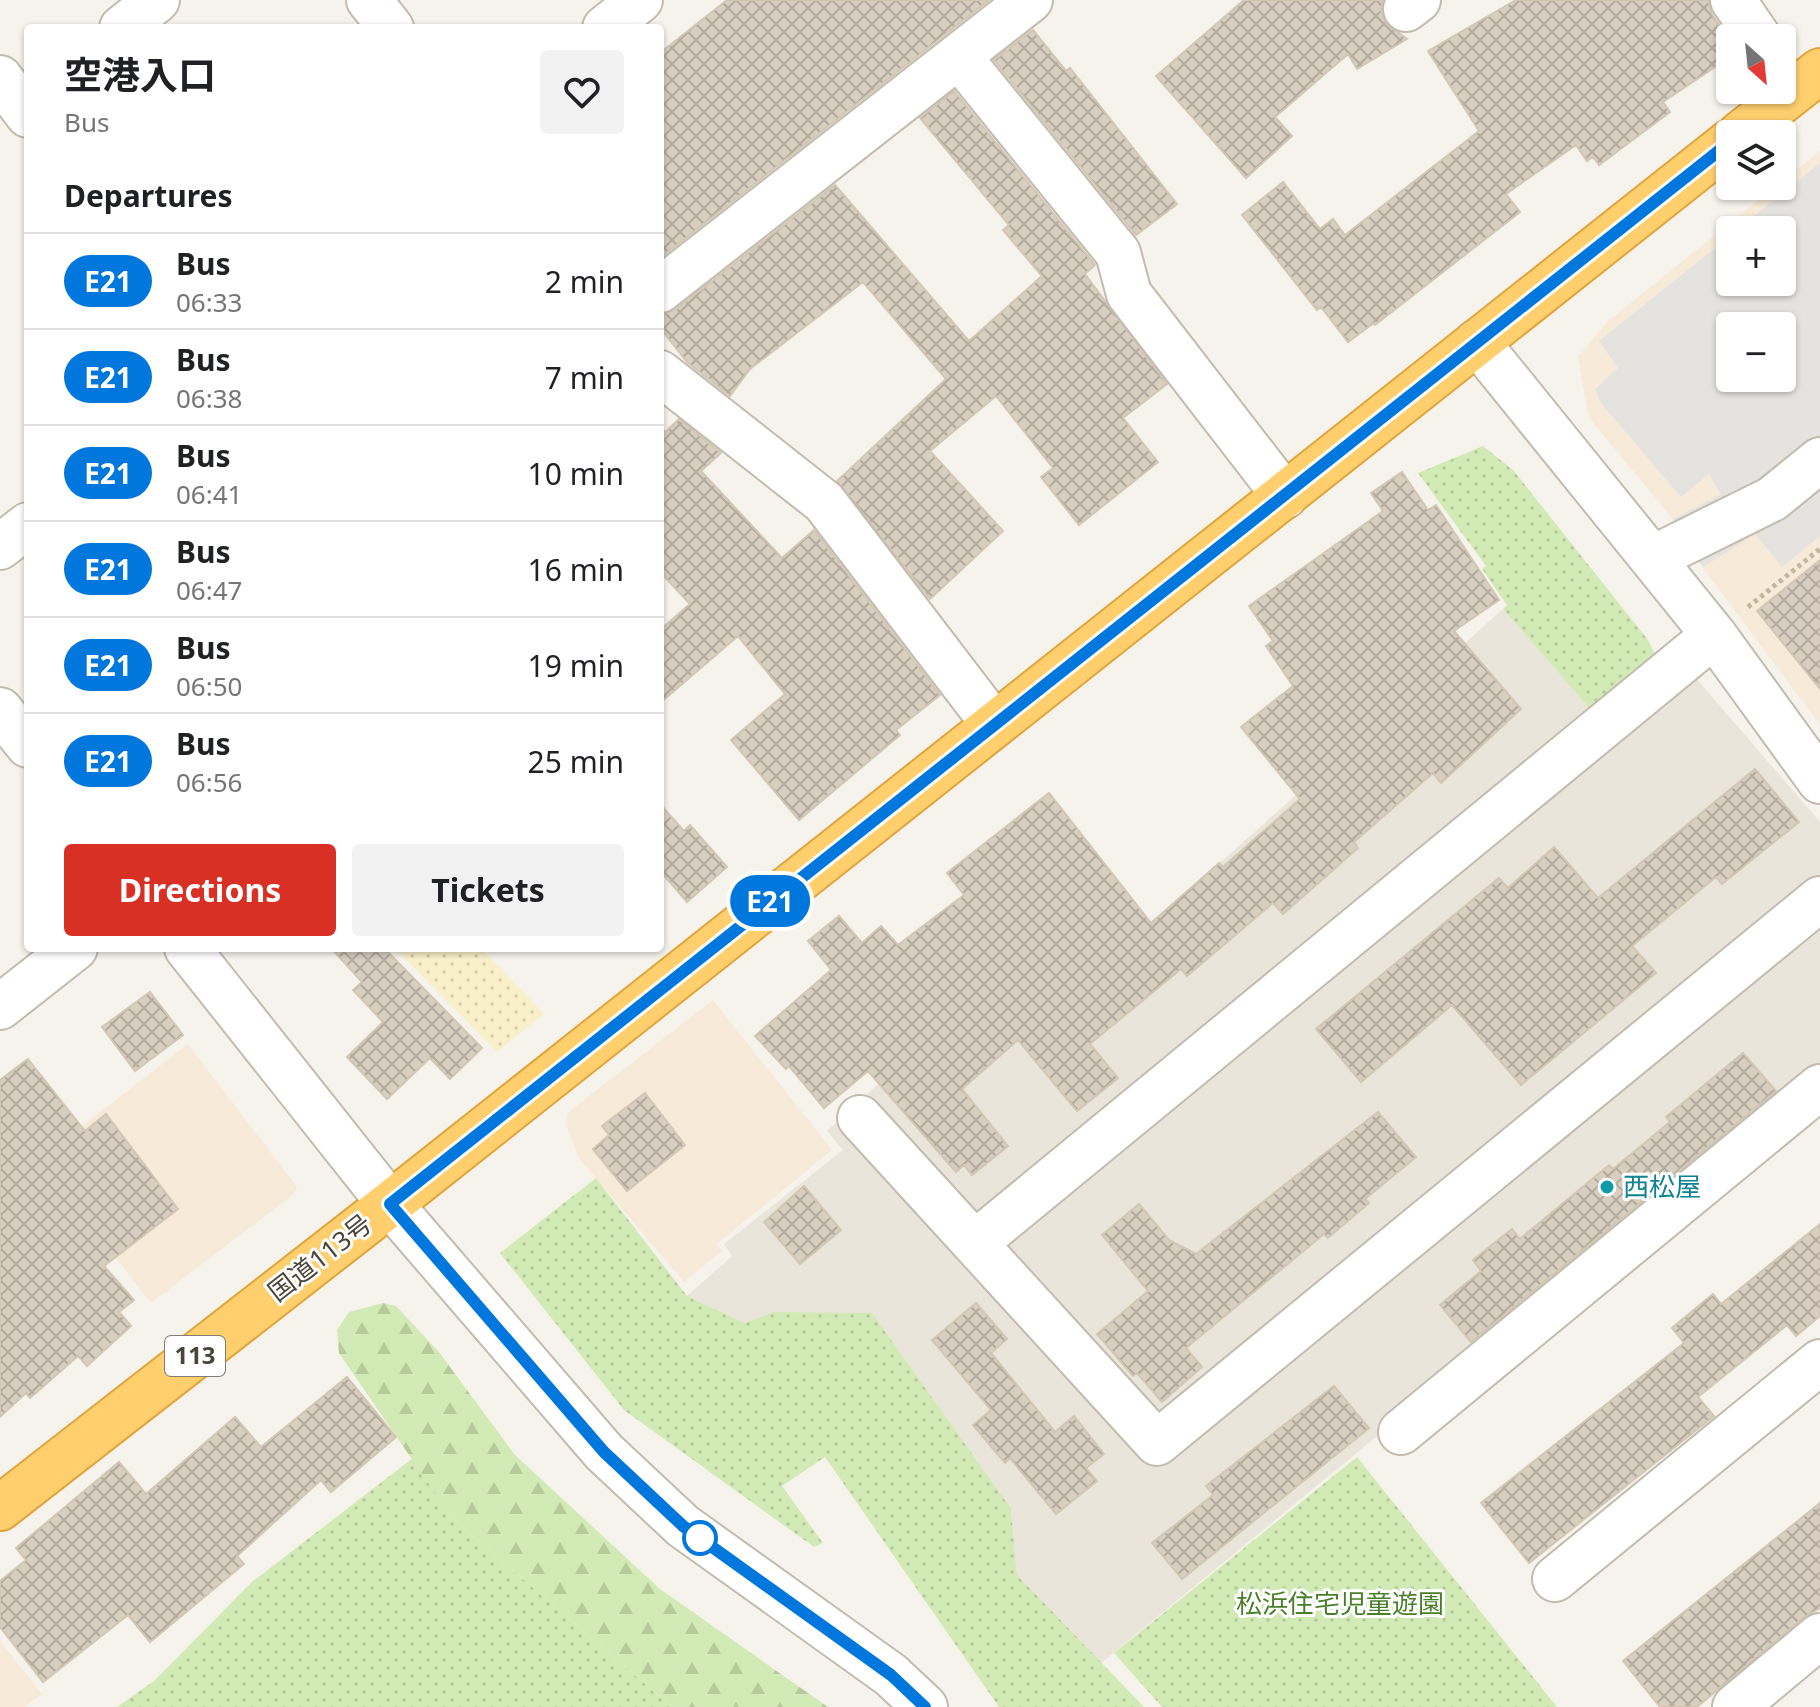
<!DOCTYPE html>
<html lang="en">
<head>
<meta charset="utf-8">
<style>
  body { margin:0; font-family:"Noto Sans","Noto Sans JP",sans-serif; background:#f2f2f2; color:#202124; height:100vh; display:flex; flex-direction:column; font-size:30px; white-space:nowrap }
  * { box-sizing:border-box; margin:0 }
  p { font-size:26px; color:#757577 }
  .icon { flex:none; width:44px; height:44px; fill:none; stroke:currentColor; stroke-width:2; stroke-linecap:round; stroke-linejoin:round }
  .map { position:relative; flex:1; overflow:hidden }
  .drawer { position:absolute; left:24px; top:24px; width:640px; height:928px; display:flex; flex-direction:column; background:#fff; border-radius:8px; box-shadow:0 2px 6px #0004 }
  .drawer>* { flex:none }
  .badge { padding:0 16px; border-radius:26px; font-size:28px; line-height:52px }
  .needle { width:52px; rotate:153deg }
  .fabs { position:absolute; left:1716px; top:24px; display:grid; gap:16px }
  .fabs a { display:grid; place-items:center; width:80px; height:80px; border-radius:8px; background:#fff; box-shadow:0 2px 6px #0004; font-size:40px }
  .map>.badge { position:absolute; translate:-50% -50%; box-shadow:0 0 0 4px #fff }
  h2 { padding:0 40px; font-size:30px; line-height:72px }
  .round { display:grid; place-items:center; flex:none; width:84px; height:84px; border-radius:8px; background:#f2f2f2 }
  .overview { display:flex; align-items:center; justify-content:space-between; height:136px; padding:0 40px }
  h1 { font-size:38px; font-weight:700; line-height:60px }
  .cta { display:flex; gap:16px; margin-top:auto; padding:16px 40px }
  .cta a { flex:1; height:92px; border-radius:8px; background:#d93025; color:#fff; font-size:32px; font-weight:700; line-height:92px; text-align:center }
  .cta a+a { background:#f2f2f2; color:#202124 }
  ul { padding:0; list-style:none }
  li { display:flex; align-items:center; gap:24px; height:96px; padding:0 40px; border-top:2px solid #e0e0e0 }
  li div { flex:1 }
  li b { display:block; font-size:30px }
  li em { font-style:normal }
  li .badge { min-width:88px; font-weight:700; text-align:center }
  .map>svg:first-child { display:block }
</style>
</head>
<body>
<div class="map">
<svg width="1820" height="1707" viewBox="0 0 1820 1707">
  <defs>
    <pattern id="grass-dots" width="8" height="8" patternUnits="userSpaceOnUse" patternTransform="scale(2)"><rect width="8" height="8" fill="#d2eab5"/><path d="M2 2h.1M6 6h.1" fill="none" stroke="#b6ca9c" stroke-width="1.8" stroke-linecap="round"/></pattern>
    <pattern id="forest-firs" width="22" height="20" patternUnits="userSpaceOnUse" patternTransform="scale(2)"><rect width="22" height="20" fill="#d2eab5"/><path d="M5 1l3.5 6h-7zM16 11l3.5 6h-7z" fill="#b6ca9c"/></pattern>
    <pattern id="sand-dots" width="8" height="8" patternUnits="userSpaceOnUse" patternTransform="scale(2)"><rect width="8" height="8" fill="#f9efc9"/><path d="M2 2h.1M6 6h.1" fill="none" stroke="#d7cead" stroke-width="1.8" stroke-linecap="round"/></pattern>
    <pattern id="building-cross-hatch" width="8" height="8" patternUnits="userSpaceOnUse" patternTransform="scale(2)"><rect width="8" height="8" fill="#d8cfc1"/><path d="M0 0l8 8M0 8l8-8" fill="none" stroke="#b1aa9e"/></pattern>
  </defs>
  <rect width="100%" height="100%" fill="#f6f3ec"/>
  <path fill="#eae5da" d="M 1503,609 L 1592,711 L 1676,655 L 1820,822 L 1820,1072 L 1100,1664 L 1017,1575 L 1011,1509 L 773,1312 L 745,1323 L 687,1296 L 732,1256 L 724,1244 L 843,1150 L 827,1131 L 1008,965 L 1054,1012 Z"/>
  <path fill="#f7ead8" fill-rule="evenodd" d="M 1820,151 L 1820,725 L 1691,552 L 1673,519 L 1589,418 L 1578,357 L 1607,322 L 1776,186 L 1782,186 L 1782,181 ZM 1730,230 L 1782,230 L 1782,282 L 1730,282 ZM 1730,326 L 1782,326 L 1782,378 L 1730,378 Z
    M 713,1000 L 832,1150 L 717,1244 L 722,1251 L 684,1282 L 579,1158 L 566,1125 L 567,1113 Z
    M 188,1044 L 297,1187 L 294,1194 L 151,1303 L 39,1159 Z
    M 0,1641 L 42,1694 L 25,1707 L 0,1707 Z"/>
  <path fill="url(#grass-dots)" d="M 1483,446 L 1513,470 L 1648,640 L 1658,660 L 1592,711 L 1503,609 L 1507,605 L 1482,569 L 1486,566 L 1418,473 Z
    M 596,1178 L 687,1296 L 745,1323 L 773,1312 L 872,1313 L 1011,1509 L 1017,1575 L 1144,1707 L 999,1707 L 825,1457 L 782,1486 L 823,1543 L 814,1547 L 624,1410 L 500,1253 Z
    M 1357,1457 L 1557,1707 L 1162,1707 L 1114,1653 Z
    M 413,1458 L 453,1519 L 672,1707 L 117,1707 L 154,1681 L 252,1582 Z"/>
  <path fill="url(#forest-firs)" d="M 383,1303 L 396,1306 L 439,1352 L 515,1455 L 660,1589 L 828,1707 L 672,1707 L 453,1519 L 339,1353 L 337,1330 L 349,1312 Z"/>
  <path fill="url(#sand-dots)" d="M 395,948 L 481,948 L 544,1014 L 497,1052 Z"/>
  <path fill="#e5e3e0" fill-rule="evenodd" d="M 1820,163 L 1820,536 L 1782,567 L 1755,534 L 1703,567 L 1673,519 L 1721,494 L 1709,474 L 1681,497 L 1601,403 L 1595,389 L 1618,368 L 1599,341 L 1730,236 L 1730,282 L 1782,282 L 1782,230 L 1737,230 ZM 1730,326 L 1782,326 L 1782,378 L 1730,378 Z"/>
  <path fill="url(#building-cross-hatch)" stroke="#d3c7b4" stroke-width="2" d="M 727,0 L 989,0 L 660,258 L 660,53 Z
    M 1244,0 L 1383,0 L 1381,11 L 1386,23 L 1407,39 L 1357,69 L 1348,54 L 1275,117 L 1292,136 L 1246,178 L 1156,76 Z
    M 1516,0 L 1708,0 L 1712,14 L 1730,40 L 1730,57 L 1663,102 L 1670,112 L 1599,165 L 1593,157 L 1587,161 L 1576,145 L 1506,194 L 1520,212 L 1375,325 L 1374,323 L 1348,342 L 1321,307 L 1317,310 L 1242,215 L 1283,182 L 1320,229 L 1333,219 L 1345,235 L 1479,131 L 1428,51 Z
    M 1033,30 L 1066,71 L 1070,68 L 1177,204 L 1136,235 L 994,60 Z
    M 954,91 L 1095,265 L 1085,274 L 1167,384 L 1123,418 L 1158,462 L 1079,525 L 1041,477 L 1053,468 L 996,396 L 930,451 L 1003,531 L 930,599 L 837,481 L 946,379 L 863,282 L 750,369 L 730,396 L 687,362 L 660,328 L 660,314 L 675,310 L 835,185 L 969,341 L 1042,276 L 1003,230 L 1009,225 L 920,118 Z
    M 679,419 L 721,453 L 701,471 L 782,558 L 814,530 L 940,695 L 896,730 L 900,735 L 799,820 L 731,740 L 785,694 L 738,636 L 660,703 L 660,630 L 690,604 L 660,572 L 660,427 L 665,432 Z
    M 1402,472 L 1428,510 L 1436,505 L 1499,600 L 1454,631 L 1521,709 L 1441,783 L 1433,773 L 1354,842 L 1358,848 L 1283,914 L 1273,903 L 1187,976 L 1181,969 L 1090,1044 L 1118,1078 L 1077,1111 L 1018,1040 L 962,1089 L 1008,1146 L 972,1175 L 964,1165 L 956,1172 L 868,1071 L 824,1108 L 789,1066 L 786,1069 L 755,1036 L 831,970 L 808,941 L 839,916 L 862,943 L 881,926 L 898,945 L 964,895 L 947,873 L 1049,793 L 1151,923 L 1219,863 L 1223,867 L 1300,799 L 1241,727 L 1293,686 L 1266,646 L 1273,641 L 1249,606 L 1383,511 L 1371,493 Z
    M 1820,560 L 1820,689 L 1757,611 Z
    M 1755,769 L 1799,822 L 1722,884 L 1716,877 L 1632,946 L 1656,973 L 1521,1085 L 1452,1005 L 1361,1082 L 1316,1029 L 1499,878 L 1508,888 L 1554,847 L 1598,898 Z
    M 660,804 L 684,831 L 690,825 L 727,867 L 687,902 L 660,871 Z
    M 331,948 L 384,948 L 482,1048 L 450,1079 L 430,1058 L 387,1099 L 347,1057 L 383,1022 L 353,990 L 362,982 Z
    M 150,992 L 183,1035 L 135,1071 L 102,1027 Z
    M 1743,1053 L 1776,1091 L 1471,1342 L 1440,1305 L 1481,1271 L 1473,1260 L 1512,1229 L 1520,1239 L 1609,1165 L 1613,1169 L 1670,1122 L 1666,1117 Z
    M 28,1059 L 85,1131 L 106,1114 L 178,1209 L 104,1266 L 134,1300 L 119,1312 L 131,1326 L 87,1366 L 78,1356 L 30,1398 L 26,1393 L 0,1417 L 0,1080 Z
    M 645,1093 L 685,1145 L 627,1191 L 593,1149 L 609,1135 L 602,1126 Z
    M 1378,1112 L 1416,1157 L 1365,1199 L 1369,1203 L 1328,1238 L 1324,1234 L 1186,1348 L 1202,1367 L 1162,1402 L 1137,1373 L 1133,1376 L 1097,1334 L 1148,1291 L 1102,1235 L 1139,1204 L 1169,1240 L 1196,1254 Z
    M 804,1186 L 841,1230 L 800,1264 L 764,1222 Z
    M 1820,1224 L 1820,1316 L 1796,1336 L 1787,1325 L 1698,1397 L 1714,1416 L 1529,1563 L 1481,1503 L 1684,1343 L 1672,1328 L 1713,1294 L 1721,1304 Z
    M 976,1303 L 1007,1339 L 991,1353 L 1055,1432 L 1074,1416 L 1104,1454 L 1086,1468 L 1097,1481 L 1056,1514 L 1010,1458 L 1005,1463 L 973,1425 L 991,1410 L 932,1340 Z
    M 347,1377 L 396,1437 L 331,1492 L 321,1480 L 237,1556 L 244,1564 L 150,1642 L 128,1615 L 43,1682 L 0,1627 L 0,1581 L 26,1560 L 16,1548 L 119,1462 L 146,1494 L 235,1417 L 261,1447 Z
    M 1334,1386 L 1369,1428 L 1182,1579 L 1152,1543 L 1213,1495 L 1206,1486 Z
    M 1820,1503 L 1820,1608 L 1804,1617 L 1697,1707 L 1660,1707 L 1623,1661 Z"/>
  <g fill="none" stroke-linecap="round" stroke-linejoin="round">
    <g stroke="#c2bbae" stroke-width="48">
      <path id="minor" d="M 369,0 L 391,28
        M 1733,0 L 1759,38
        M 1406,9 L 1418,0
        M 122,28 L 157,0
        M 605,28 L 640,0
        M 960,58 L 1118,253 L 1129,294 L 1285,496
        M 0,78 L 28,115
        M 660,290 L 1030,0
        M 1477,342 L 1714,635 L 1820,781
        M 660,373 L 824,502 L 993,723
        M 0,547 L 28,525
        M 1653,558 L 1772,499 L 1820,460
        M 0,710 L 28,745
        M 187,948 L 390,1204 L 604,1452 L 683,1526 L 891,1675 L 925,1707
        M 0,1007 L 75,948
        M 860,1118 L 1157,1443 L 1820,899
        M 975,1243 L 1714,635
        M 1401,1432 L 1820,1087
        M 1555,1579 L 1820,1362
        M 1735,1707 L 1820,1636"/>
    </g>
    <g stroke="#e0a43c" stroke-width="48">
      <path id="highway" d="M 1740,134 L 1820,71
        M 0,1508 L 390,1204 L 1730,142"/>
    </g>
    <path stroke="#c4b79f" stroke-width="5" stroke-dasharray="4 4" stroke-linecap="butt" d="M 1748,607 L 1820,549"/>
    <use href="#minor" stroke="#fff" stroke-width="44"/>
    <use href="#highway" stroke="#ffcf6e" stroke-width="44"/>
  </g>
  <g fill="none" stroke-linecap="round" stroke-linejoin="round">
    <g stroke="#fff" stroke-width="18">
      <path id="line" d="M 925,1707 L 891,1675 L 683,1526 L 604,1452 L 390,1204 L 1730,142"/>
    </g>
    <use href="#line" stroke="#07d" stroke-width="12"/>
  </g>
  <circle fill="#0f9aa8" stroke="#fff" stroke-width="3" cx="1607" cy="1187" r="8"/>
  <circle fill="#fff" stroke="#07d" stroke-width="4" cx="700" cy="1538" r="16"/>
  <g text-anchor="middle" stroke-width="6" stroke-linejoin="round" paint-order="stroke">
    <rect fill="#fff" stroke="#817c74" stroke-width="2" x="165" y="1336" width="60" height="40" rx="6"/>
    <g font-size="24" font-weight="bold" fill="#4b4439">
      <text x="195" y="1364">113</text>
    </g>
    <g font-size="26" fill="#0d838f" stroke="#fff" text-anchor="start">
      <text x="1623" y="1196">西松屋</text>
    </g>
    <g font-size="26" fill="#4b4439" stroke="#fff">
      <text transform="translate(320 1258) rotate(-38)" y="9">国道113号</text>
    </g>
    <g font-size="26" fill="#4a7f2a" stroke="#fff">
      <text x="1340" y="1613">松浜住宅児童遊園</text>
    </g>
  </g>
</svg>
<div class="fabs">
<a><svg class="needle" viewBox="-14 -14 28 28"><path d="M0-13l5 13h-10z" fill="#e53935"/><path d="M0 13l5-13h-10z" fill="#757577"/></svg></a>
<a><svg class="icon" aria-label="layers" viewBox="0 0 24 24"><path d="M12 4l9 5-9 5-9-5zM3 14l9 5 9-5"/></svg></a>
<a>+</a>
<a>−</a>
</div>
<b class="badge" style="left:770px;top:901px;background:#07d;color:#fff">E21</b>
<section class="drawer">
<div class="overview"><div><h1>空港入口</h1><p>Bus</p></div><a class="round"><svg class="icon" aria-label="heart" viewBox="0 0 24 24"><path d="M12 20l-8-8c-3-5 5-10 8-4 3-6 11-1 8 4z"/></svg></a></div>
<h2>Departures</h2>
<ul>
<li><span class="badge" style="background:#07d;color:#fff">E21</span><div><b>Bus</b><p>06:33</p></div><em>2 min</em></li>
<li><span class="badge" style="background:#07d;color:#fff">E21</span><div><b>Bus</b><p>06:38</p></div><em>7 min</em></li>
<li><span class="badge" style="background:#07d;color:#fff">E21</span><div><b>Bus</b><p>06:41</p></div><em>10 min</em></li>
<li><span class="badge" style="background:#07d;color:#fff">E21</span><div><b>Bus</b><p>06:47</p></div><em>16 min</em></li>
<li><span class="badge" style="background:#07d;color:#fff">E21</span><div><b>Bus</b><p>06:50</p></div><em>19 min</em></li>
<li><span class="badge" style="background:#07d;color:#fff">E21</span><div><b>Bus</b><p>06:56</p></div><em>25 min</em></li>
</ul>
<div class="cta"><a>Directions</a><a>Tickets</a></div>
</section>
</div>
</body>
</html>
